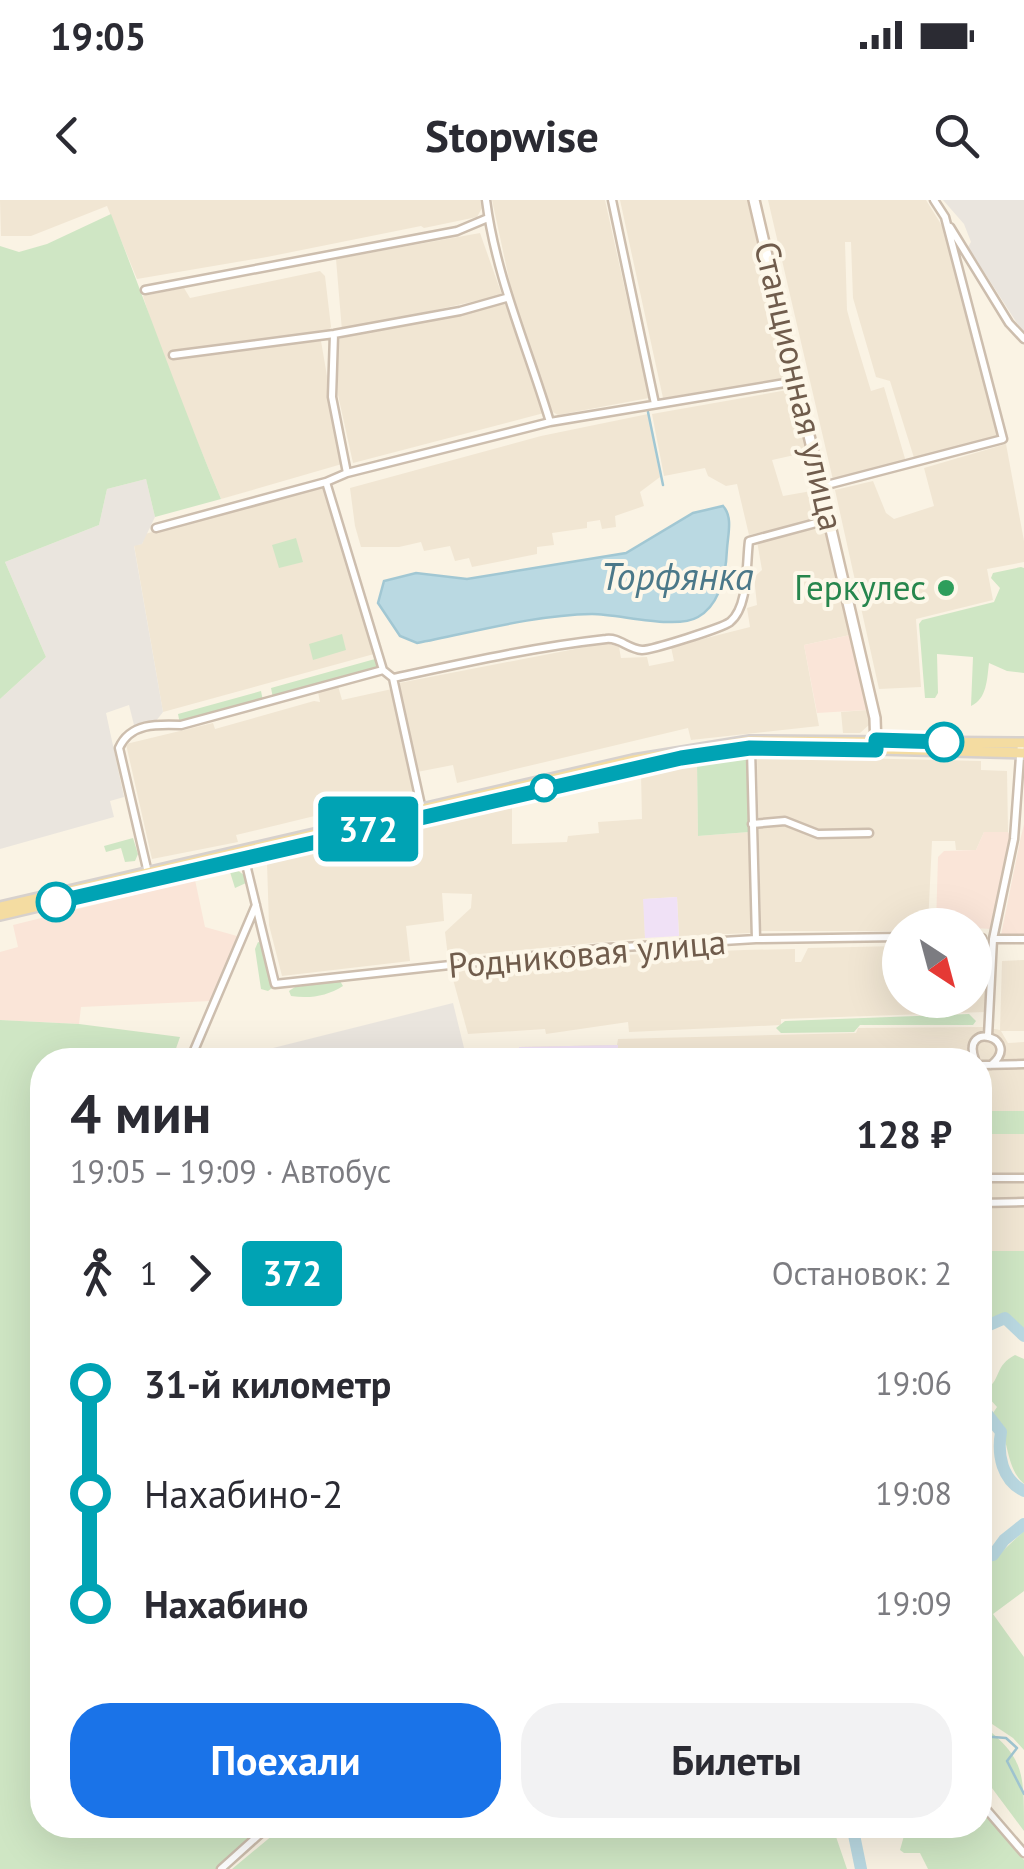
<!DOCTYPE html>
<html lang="ru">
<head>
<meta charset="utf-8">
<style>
  body { margin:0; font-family:"PT Sans",sans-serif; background:#f2f2f3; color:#2b2b33; height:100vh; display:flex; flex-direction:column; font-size:38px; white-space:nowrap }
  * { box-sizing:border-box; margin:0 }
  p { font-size:32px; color:#7c7c81 }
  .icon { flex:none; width:55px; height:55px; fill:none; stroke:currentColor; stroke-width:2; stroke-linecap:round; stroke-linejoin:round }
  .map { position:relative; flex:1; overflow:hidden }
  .panel { position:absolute; left:30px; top:848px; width:962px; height:790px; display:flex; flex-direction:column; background:#fff; border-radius:40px; box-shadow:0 10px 40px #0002 }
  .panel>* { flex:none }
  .badge { padding:0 20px; border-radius:8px; font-size:35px; line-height:65px }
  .needle { width:65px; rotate:144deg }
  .buttons { position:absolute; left:882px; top:708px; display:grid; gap:20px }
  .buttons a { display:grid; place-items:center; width:110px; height:110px; border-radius:50%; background:#fff; box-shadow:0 10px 40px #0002; font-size:50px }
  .map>.badge { position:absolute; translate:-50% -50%; box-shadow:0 0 0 5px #fff }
  .legs { display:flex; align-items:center; gap:15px; height:110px; padding:0 40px; font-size:32px }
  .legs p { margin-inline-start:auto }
  .overview { display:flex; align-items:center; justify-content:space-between; height:170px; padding:0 40px }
  h1 { font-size:55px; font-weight:700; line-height:75px }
  .cta { display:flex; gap:20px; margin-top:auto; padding:20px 40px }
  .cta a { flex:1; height:115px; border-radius:40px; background:#1a73e8; color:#fff; font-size:40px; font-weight:700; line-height:115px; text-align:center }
  .cta a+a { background:#f2f2f3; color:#2b2b33 }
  ul { padding:0 40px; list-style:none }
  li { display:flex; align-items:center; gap:35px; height:110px; font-size:38px }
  li i { display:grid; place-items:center; width:15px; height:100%; margin:0 12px; background:currentColor }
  li i::after { content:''; width:25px; height:25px; margin:-12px; border:8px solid; border-radius:50%; background:#fff }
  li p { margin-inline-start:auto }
  li:first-child i { background:linear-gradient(#0000 50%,currentColor 0) }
  li:last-child i { background:linear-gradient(currentColor 50%,#0000 0) }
  .status { display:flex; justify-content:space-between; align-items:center; height:70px; padding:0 50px; background:#fff; direction:ltr }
  .status svg { height:28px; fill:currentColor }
  header { display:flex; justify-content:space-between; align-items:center; height:130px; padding:0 40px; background:#fff; font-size:45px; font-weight:700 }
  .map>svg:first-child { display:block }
</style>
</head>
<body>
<div class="status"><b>19:05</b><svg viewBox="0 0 49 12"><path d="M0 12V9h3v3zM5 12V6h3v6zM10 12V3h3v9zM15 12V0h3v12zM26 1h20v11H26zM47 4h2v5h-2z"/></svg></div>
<header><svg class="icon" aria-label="back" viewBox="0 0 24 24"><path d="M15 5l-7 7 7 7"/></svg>Stopwise<svg class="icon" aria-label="search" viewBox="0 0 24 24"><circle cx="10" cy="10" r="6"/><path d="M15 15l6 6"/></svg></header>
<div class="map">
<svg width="1024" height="1669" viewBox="0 0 1024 1669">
  <rect width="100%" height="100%" fill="#faf3e4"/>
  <path fill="#f1e6d3" d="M 0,0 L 480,0 L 482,8 L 477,17 L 424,28 L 421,26 L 267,57 L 137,79 L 107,6 L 31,36 L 1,36 Z
    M 492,0 L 605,0 L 649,198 L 558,215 L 551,211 L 514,102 Z
    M 620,0 L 747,0 L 789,178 L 663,198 Z
    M 768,0 L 926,0 L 944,29 L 999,236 L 915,261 L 890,181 L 876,177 L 853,98 L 851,42 L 845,42 L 847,110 L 853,132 L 871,191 L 884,187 L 906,262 L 833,280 Z
    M 480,33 L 502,95 L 342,131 L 336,59 Z
    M 320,71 L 325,76 L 331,127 L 321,141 L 342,264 L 221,299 L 161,153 L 143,96 L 184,88 L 190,98 Z
    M 505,102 L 544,213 L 353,263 L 338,195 L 338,139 Z
    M 793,189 L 808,252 L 772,260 L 783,296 L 817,290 L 824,318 L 749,335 L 737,284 L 726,286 L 708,276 L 705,268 L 664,276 L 652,214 Z
    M 648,214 L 660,277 L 640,292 L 644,306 L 615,316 L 616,327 L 602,329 L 600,320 L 587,322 L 587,328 L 552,333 L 554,345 L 537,347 L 537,354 L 472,367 L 469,358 L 455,361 L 450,346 L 424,351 L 421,342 L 399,347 L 361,347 L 355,326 L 350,288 L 541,236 Z
    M 1006,244 L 1024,341 L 1024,362 L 987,369 L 993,400 L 916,419 L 921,487 L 879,489 L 835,290 L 873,281 L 886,313 L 894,319 L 934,306 L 924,268 Z
    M 324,284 L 374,454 L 163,512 L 134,345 L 142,344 L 145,334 Z
    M 825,324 L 850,435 L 804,445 L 819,526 L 691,540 L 688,528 L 457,583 L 453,565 L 417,572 L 399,483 L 606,443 L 619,447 L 621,458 L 647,457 L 649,466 L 674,461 L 671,447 L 750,427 L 747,408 L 757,405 L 754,377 L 762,370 L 757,341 Z
    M 338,486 L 342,500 L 392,489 L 413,592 L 236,635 L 238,642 L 152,659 L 126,544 L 213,523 L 215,529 L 314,501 L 320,502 L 318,492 Z
    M 867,510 L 870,524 L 860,533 L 843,533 L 841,512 Z
    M 757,556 L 981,561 L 981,570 L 1007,571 L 1008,632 L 984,632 L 976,650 L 956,650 L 955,641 L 932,641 L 928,725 L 900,725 L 900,731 L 761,731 Z
    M 697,564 L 698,636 L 749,632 L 752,733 L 679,736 L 677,697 L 644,699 L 645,738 L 448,757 L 445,732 L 471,708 L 472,694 L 442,693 L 444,721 L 406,726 L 410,761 L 282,776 L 269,725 L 267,663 L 512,604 L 512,644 L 567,642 L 568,636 L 599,633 L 598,622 L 642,619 L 641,574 Z
    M 975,744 L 989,744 L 985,812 L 781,819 L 781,825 L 629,832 L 628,822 L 546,834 L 545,829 L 468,834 L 451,772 L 621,755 L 744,750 L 795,749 L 795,762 L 801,762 L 808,748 L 900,746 L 900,800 L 975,800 Z
    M 1024,760 L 1024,831 L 1001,831 L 1008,843 L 1024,842 L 1024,1106 L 980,1099 L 980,860 L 522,860 L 519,847 L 617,845 L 618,839 L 856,833 L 858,828 L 983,827 L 1000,830 L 1002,761 Z"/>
  <path fill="#fae5d8" d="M 850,435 L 867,510 L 817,513 L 804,445 Z
    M 1024,624 L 1024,735 L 1001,735 L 1020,641 Z
    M 984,632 L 1008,632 L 1010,636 L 991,729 L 975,728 L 975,725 L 936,725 L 938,657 L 944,651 L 976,650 Z
    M 195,680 L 205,727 L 237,736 L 211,801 L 81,807 L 79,824 L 0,820 L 0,752 L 18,747 L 13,725 Z"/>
  <path fill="#eae5de" d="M 943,0 L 1024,0 L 1024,134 L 968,47 L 971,42 L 964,24 Z
    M 146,279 L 155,317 L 142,344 L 134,346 L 163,512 L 156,521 L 134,525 L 129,505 L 106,513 L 124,597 L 110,601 L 114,617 L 0,649 L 0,499 L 46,457 L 5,362 L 99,325 L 107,289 Z
    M 453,803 L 467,860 L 272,860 L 269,849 Z"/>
  <path fill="#f0e1f6" d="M 677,697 L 679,736 L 645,738 L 643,699 Z
    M 618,845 L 618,860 L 522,860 L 519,847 Z"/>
  <path fill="#cfe6c4" d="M 111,14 C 148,109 182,205 221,299 L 155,317 L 146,279 L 107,289 L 99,325 L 5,362 L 46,457 L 0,499 L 0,46 L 19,52 L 47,44 Z
    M 296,338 L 303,362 L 279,368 L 272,345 Z
    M 1021,367 L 1024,368 L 1024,473 L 1007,471 L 989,463 C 987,479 987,499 971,506 L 973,457 L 937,454 L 938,493 L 935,498 L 925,498 L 919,424 L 922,420 L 994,402 L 1000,388 L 991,378 L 993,373 Z
    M 342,434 L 346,450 L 313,460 L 309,444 Z
    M 375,459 L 378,469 L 273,498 L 271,488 Z
    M 261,491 L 263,501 L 180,524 L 178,514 Z
    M 747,558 L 749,632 L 698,636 L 697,564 Z
    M 133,638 L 138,654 L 135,661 L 125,662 L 121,648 L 106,652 L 104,646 Z
    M 231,665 L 245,676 L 246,683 L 235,688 L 230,672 L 209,677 L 214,669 Z
    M 258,742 L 261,743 L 272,788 L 268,791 L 261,789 L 255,749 Z
    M 340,781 L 343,786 C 327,796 310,799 291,796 L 289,791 L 295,787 Z
    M 969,814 L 976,821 L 973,825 L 860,825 L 854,832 L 781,833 L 776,828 L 785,821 Z
    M 0,820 L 79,824 L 180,837 L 172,860 L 42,860 L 42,1625 L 264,1625 L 216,1669 L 0,1669 Z
    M 989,911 L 1024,911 L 1024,934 L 989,934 Z
    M 980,1051 L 1024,1051 L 1024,1133 C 1004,1120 1002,1109 980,1129 Z
    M 1015,1155 L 1024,1159 L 1024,1284 C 1004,1266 1010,1235 993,1213 L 997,1207 L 980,1188 L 980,1184 L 987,1189 C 1001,1179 995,1165 1015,1155 Z
    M 1024,1331 L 1024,1391 L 993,1414 L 1024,1457 L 1024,1550 L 1013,1538 L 980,1516 L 980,1360 L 993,1360 Z
    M 980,1523 C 1024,1558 1024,1569 1024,1631 L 980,1572 Z
    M 980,1607 L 1024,1660 L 1024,1669 L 928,1669 L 920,1653 L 904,1653 L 900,1650 L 907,1625 L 980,1625 Z
    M 285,1625 L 832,1625 L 847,1669 L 232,1669 Z"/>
  <path fill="#bad9e2" stroke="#a1c7d3" stroke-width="2.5" d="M 723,306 C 733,317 728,334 727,349 C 726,373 721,404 698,417 C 676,430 620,414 592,414 C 534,415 474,432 417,443 L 400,436 L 378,403 L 384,381 L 416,373 L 467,379 L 626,353 L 693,313 Z"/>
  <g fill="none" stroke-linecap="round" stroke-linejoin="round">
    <path stroke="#a1c7d3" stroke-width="2.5" d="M 648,212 L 663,285
      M 980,1536 L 1006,1538 L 1017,1548 L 1007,1561 L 1024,1594"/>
    <path stroke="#bad9e2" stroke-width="12" d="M 980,1129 L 1005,1118 L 1024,1136
      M 980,1205 L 1001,1232 C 997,1255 1002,1280 1024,1291
      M 980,1356 L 993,1355 L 1004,1340 L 1024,1324
      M 852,1625 L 861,1669"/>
    <g stroke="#cdbeae" stroke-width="11">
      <path id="street" d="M 486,0 C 496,78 528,148 550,222
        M 612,0 L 655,204
        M 950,27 L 1009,123 L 1024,139
        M 145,90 L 457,31 L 488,18
        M 334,134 L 332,197 L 347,273
        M 173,155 L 334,134 L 460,111 L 506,98
        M 326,282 L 383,470
        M 823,286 L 1003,239 L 945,17 L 934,0
        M 156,328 L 326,282 L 347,273 L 550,222 L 797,181
        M 393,478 L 422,610
        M 751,549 L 756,739
        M 752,624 L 785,621 L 818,634 L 869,633
        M 244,656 L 275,784 L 607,748 L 756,739 L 900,737
        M 148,673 L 119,548 C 130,523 157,524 181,525 L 383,470 L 393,478 C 463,463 534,447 606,439 C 619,437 628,449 642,450 C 652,450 722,428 730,422 C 749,407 746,363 749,341 L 831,319
        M 975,738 L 982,738
        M 993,739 L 1024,739
        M 988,836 L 993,739 L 1014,639 L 1021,543
        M 190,860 L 256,705
        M 975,860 C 960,819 1024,839 991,865
        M 980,865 L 1024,864
        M 980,978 L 1024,978
        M 980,1003 L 1024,1002
        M 980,1602 L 1024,1653
        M 221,1669 L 270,1625"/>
    </g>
    <g stroke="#cfbeac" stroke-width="14">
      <path id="secondary" d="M 754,0 L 875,518 L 876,548"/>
    </g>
    <g stroke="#d7d1cd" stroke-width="14">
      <path id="primary" d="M 0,707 L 633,560 L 750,541 L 1024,543
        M 0,715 L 516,594 L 720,551 L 803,547 L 1024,553"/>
    </g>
    <use href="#street" stroke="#fff" stroke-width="6"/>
    <use href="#secondary" stroke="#fff" stroke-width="9"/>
    <use href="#primary" stroke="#f4dca1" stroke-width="9"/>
  </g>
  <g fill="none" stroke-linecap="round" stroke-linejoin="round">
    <g stroke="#fff" stroke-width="22">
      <path id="line-1" d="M 56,702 L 681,558 L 750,548 L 876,550 L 876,540 L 944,542"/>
    </g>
    <use href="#line-1" stroke="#00a3b4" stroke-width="15"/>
  </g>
  <circle fill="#2e9e5b" stroke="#fdf7e9" stroke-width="4" cx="946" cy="388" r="10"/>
  <g fill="#fff" stroke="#00a3b4" stroke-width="5">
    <circle cx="944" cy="542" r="18"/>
    <circle cx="544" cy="588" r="12"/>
    <circle cx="56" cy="702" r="18"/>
  </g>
  <g text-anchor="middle" stroke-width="8" stroke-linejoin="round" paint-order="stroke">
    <g font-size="35" fill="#705c4c" stroke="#fdf7e9">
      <text transform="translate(799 186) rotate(77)" y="12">Станционная улица</text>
      <text transform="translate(587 754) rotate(-5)" y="12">Родниковая улица</text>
    </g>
    <g font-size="35" fill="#27864d" stroke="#fdf7e9" text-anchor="end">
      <text x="926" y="400">Геркулес</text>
    </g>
    <g font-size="38" font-style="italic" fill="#4b7889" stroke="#fdf7e9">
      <text x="677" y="390">Торфянка</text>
    </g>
  </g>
</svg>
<div class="buttons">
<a><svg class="needle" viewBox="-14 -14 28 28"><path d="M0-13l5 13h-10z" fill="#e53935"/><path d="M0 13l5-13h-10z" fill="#7c7c81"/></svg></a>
</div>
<b class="badge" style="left:368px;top:629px;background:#00a3b4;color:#fff">372</b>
<section class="panel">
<div class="overview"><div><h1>4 мин</h1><p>19:05 – 19:09 · Автобус</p></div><b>128 ₽</b></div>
<div class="legs"><svg class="icon" aria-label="walk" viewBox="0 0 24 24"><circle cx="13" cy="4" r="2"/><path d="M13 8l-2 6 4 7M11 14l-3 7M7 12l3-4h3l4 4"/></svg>1<svg class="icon" aria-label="forward" viewBox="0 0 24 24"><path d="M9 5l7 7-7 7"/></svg><b class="badge" style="background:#00a3b4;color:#fff">372</b><p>Остановок: 2</p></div>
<ul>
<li><i style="color:#00a3b4"></i><b>31-й километр</b><p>19:06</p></li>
<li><i style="color:#00a3b4"></i><span>Нахабино-2</span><p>19:08</p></li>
<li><i style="color:#00a3b4"></i><b>Нахабино</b><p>19:09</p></li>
</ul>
<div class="cta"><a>Поехали</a><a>Билеты</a></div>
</section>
</div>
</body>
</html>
